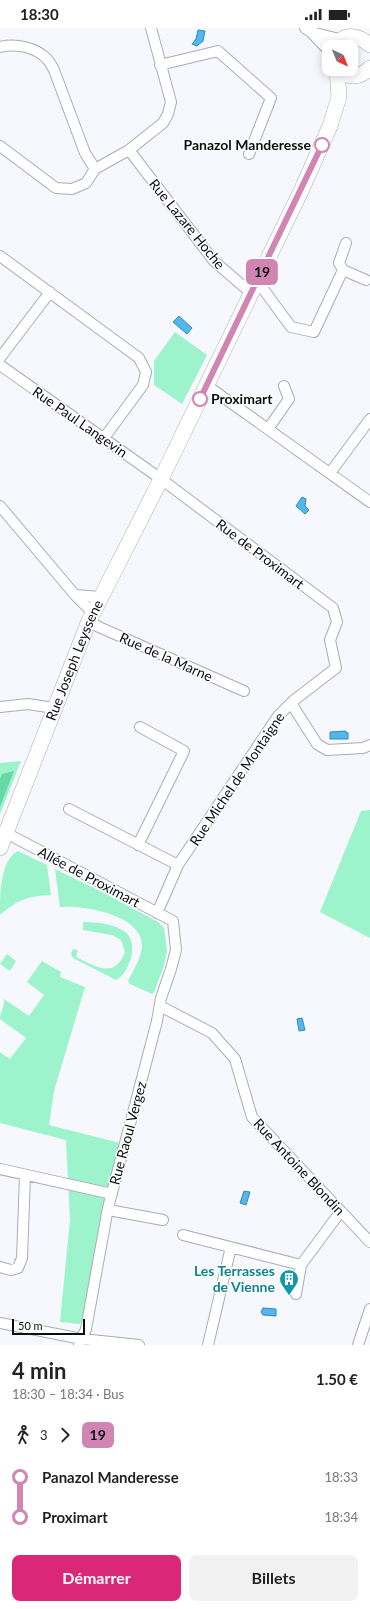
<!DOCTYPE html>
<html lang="fr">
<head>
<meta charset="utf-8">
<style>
  body { margin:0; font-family:Lato,sans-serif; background:#f2f2f2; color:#222; height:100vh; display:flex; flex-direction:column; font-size:15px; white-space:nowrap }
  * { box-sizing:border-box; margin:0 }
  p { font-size:13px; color:#767676 }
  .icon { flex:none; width:22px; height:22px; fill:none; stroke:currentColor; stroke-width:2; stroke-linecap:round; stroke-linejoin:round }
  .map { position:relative; height:1317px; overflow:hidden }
  .side { display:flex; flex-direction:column; background:#fff; flex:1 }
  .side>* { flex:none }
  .badge { padding:0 8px; border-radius:6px; font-size:14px; line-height:26px }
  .needle { width:26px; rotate:137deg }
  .tools { position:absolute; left:322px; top:12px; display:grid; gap:8px }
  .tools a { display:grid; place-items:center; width:36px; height:36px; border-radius:8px; background:#fff; box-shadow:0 2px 10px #0003; font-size:20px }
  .scale { position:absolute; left:12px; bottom:10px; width:73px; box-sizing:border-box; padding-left:4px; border:2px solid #0c0d10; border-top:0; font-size:11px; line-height:14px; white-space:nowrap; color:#0c0d10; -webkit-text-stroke:3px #fff; paint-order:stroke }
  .map>.badge { position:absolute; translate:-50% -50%; box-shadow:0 0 0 2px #fff }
  .legs { display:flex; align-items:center; gap:6px; height:44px; padding:0 12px; font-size:13px }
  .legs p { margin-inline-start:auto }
  .headline { display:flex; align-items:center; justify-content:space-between; height:68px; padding:0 12px }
  h1 { font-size:22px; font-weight:700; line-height:30px }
  .button { display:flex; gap:8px; margin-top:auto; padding:8px 12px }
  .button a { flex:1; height:46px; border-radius:8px; background:#db2777; color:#fff; font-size:16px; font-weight:700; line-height:46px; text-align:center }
  .button a+a { background:#f2f2f2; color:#222 }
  ul { padding:0 12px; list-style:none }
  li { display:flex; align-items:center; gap:14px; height:40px; font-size:15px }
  li i { display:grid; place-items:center; width:6px; height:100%; margin:0 5px; background:currentColor }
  li i::after { content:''; width:10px; height:10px; margin:-5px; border:3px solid; border-radius:50%; background:#fff }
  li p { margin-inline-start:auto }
  li:first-child i { background:linear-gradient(#0000 50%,currentColor 0) }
  li:last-child i { background:linear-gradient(currentColor 50%,#0000 0) }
  .status { display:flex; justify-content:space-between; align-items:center; height:28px; padding:0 20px; background:#fff; direction:ltr }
  .status svg { height:11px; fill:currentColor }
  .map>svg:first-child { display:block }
</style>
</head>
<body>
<div class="status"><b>18:30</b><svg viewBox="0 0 49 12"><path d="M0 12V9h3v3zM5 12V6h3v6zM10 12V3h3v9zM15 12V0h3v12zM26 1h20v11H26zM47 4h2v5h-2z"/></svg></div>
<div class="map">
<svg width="370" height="1317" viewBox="0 0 370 1317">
  <rect width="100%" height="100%" fill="#f6f8fe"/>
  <path fill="#9df3cc" d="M 175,304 L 207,327 L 182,376 L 154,357 L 154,333 Z
    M 21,733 L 0,786 L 0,735 Z
    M 370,782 L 370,910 L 320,884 L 361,783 Z
    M 18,823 L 47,837 L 51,867 C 28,868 17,872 0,887 C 0,867 0,832 18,823 Z
    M 55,841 L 108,867 L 158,894 L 164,900 L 167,922 L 164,938 L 154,964 L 152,966 L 130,956 L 128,953 C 132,945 142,928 142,919 C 144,887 84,877 60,879 Z
    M 83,894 C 100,894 134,897 132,920 C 132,926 132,930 129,935 C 126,943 123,948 116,952 L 73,930 L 71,926 L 73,921 L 78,922 L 76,929 C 96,939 115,951 125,924 L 121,912 L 112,907 L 83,902 Z
    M 7,926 L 16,933 L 10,943 L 0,936 Z
    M 42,933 L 61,944 L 60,949 L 85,959 L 54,1063 L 49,1097 L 120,1115 L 105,1172 L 83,1290 L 80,1296 L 60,1294 L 70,1192 L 66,1112 L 0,1095 L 0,1024 L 10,1031 L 26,1010 L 0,991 C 0,984 5,979 4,971 L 29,988 L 44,967 L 27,954 Z"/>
  <path fill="#68d8a9" d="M 14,743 L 0,779 L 0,750 L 2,746 Z"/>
  <path fill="#4fb9ef" stroke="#3b85ac" d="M 198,2 L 205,3 L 203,13 L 197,18 L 192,16 L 196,11 Z
    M 179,288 L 192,300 L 187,306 L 173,294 Z
    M 302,469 L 306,471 L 305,478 L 309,482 L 305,486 L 296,478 Z
    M 345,703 L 348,705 L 348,711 L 330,711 L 330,704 Z
    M 302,990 L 305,1002 L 299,1003 L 297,991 Z
    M 244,1163 L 250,1164 L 246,1177 L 240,1175 Z
    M 263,1280 L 276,1281 L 276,1288 L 263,1287 L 261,1284 Z"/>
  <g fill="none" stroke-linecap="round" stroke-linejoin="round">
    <g stroke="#a8acb5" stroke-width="12">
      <path id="street" d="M 305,0 L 311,4 L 343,12
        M 311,4 L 329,23
        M 0,19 C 15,15 36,19 47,31 C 50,34 52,38 54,42 L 85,125 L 95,141
        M 160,37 L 218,23 L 271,70 L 249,126
        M 0,118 L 56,160 L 72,161 L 86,155 L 95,141 L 129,122 L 163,95 L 168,86 L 171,74 L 151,0
        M 129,122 L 214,233 L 251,265
        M 0,228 L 139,330 L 146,344 L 143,357 L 104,410
        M 343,242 L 339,235 L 346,215
        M 256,255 L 261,258 L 291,299 L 314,304 L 343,242 L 366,252
        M 0,330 L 50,264
        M 0,337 L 161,451 L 333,580 L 337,594 L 330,612 L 336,640 L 293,673 L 278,688 L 178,837 L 157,885
        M 206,357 L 370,474
        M 268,401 L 289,371 L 284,358
        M 330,445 L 370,391
        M 0,478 L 75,567
        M 93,585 L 75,567 L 101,569
        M 89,593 L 99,599 L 244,663
        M 291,675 L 317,716 L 327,722 L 363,720 L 370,717
        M 0,679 L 28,676 L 54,680
        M 69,781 L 178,837
        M 6,805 L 173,893 L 176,922 L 171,941 L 161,970 L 157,993 L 108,1180 L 86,1301 L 79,1317
        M 138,817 L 184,723 L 140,699
        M 160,978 L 212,1005 L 235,1031 L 252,1089 L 370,1214
        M 0,1141 L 112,1166
        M 108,1180 L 114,1183 L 163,1192
        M 183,1207 L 301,1237
        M 0,1239 L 11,1242 L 18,1240 L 22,1230 L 25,1147
        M 296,1266 L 301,1237 L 341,1183
        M 0,1295 L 82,1311 L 139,1317
        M 208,1317 L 231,1219
        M 358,1317 L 370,1281"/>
    </g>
    <g stroke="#a8acb5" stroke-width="16">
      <g id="secondary">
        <path d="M 336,19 C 345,3 359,8 370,17"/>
        <path d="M 338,41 C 348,51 360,50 370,40"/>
        <path id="s1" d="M 0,820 L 89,593 L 161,451 L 301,163 L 330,98 L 339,69 L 337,41"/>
      </g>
    </g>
    <use href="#street" stroke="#fff" stroke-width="10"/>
    <use href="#secondary" stroke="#fff" stroke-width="15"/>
  </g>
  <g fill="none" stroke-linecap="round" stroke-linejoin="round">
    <g stroke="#fff" stroke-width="9">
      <path id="line-1" d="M 200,371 L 322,117"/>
    </g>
    <use href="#line-1" stroke="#d085b2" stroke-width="6"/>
  </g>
  <defs>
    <g id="building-pin" transform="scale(1)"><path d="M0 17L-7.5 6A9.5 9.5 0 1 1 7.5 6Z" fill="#0f9aa8" stroke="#fff"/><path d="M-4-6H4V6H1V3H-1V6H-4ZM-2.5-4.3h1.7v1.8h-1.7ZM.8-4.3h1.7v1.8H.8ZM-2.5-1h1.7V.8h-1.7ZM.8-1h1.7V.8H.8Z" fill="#fff"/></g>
  </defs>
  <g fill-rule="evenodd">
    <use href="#building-pin" x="289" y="1251"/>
  </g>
  <g fill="#fff" stroke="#d085b2" stroke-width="2">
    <circle cx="322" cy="117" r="7"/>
    <circle cx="200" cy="371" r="7"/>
  </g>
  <g text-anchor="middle" stroke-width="3" stroke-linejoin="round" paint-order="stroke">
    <g font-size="14" font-weight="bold" fill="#0c0d10" stroke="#fff" text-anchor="end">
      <text x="311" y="122">Panazol Manderesse</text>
      <text x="211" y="376" text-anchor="start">Proximart</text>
    </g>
    <g font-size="14" fill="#0c0d10" stroke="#fff">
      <text transform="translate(187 196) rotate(51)" y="5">Rue Lazare Hoche</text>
      <text transform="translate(80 394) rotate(35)" y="5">Rue Paul Langevin</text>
      <text transform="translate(260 526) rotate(37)" y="5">Rue de Proximart</text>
      <text transform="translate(166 629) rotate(24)" y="5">Rue de la Marne</text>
      <text dy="5" stroke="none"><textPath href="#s1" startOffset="202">Rue Joseph Leyssene</textPath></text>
      <text transform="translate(237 751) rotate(-56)" y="5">Rue Michel de Montaigne</text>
      <text transform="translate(89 849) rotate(28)" y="5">Allée de Proximart</text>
      <text transform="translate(128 1105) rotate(-75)" y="5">Rue Raoul Vergez</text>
      <text transform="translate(299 1139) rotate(47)" y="5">Rue Antoine Blondin</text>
    </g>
    <g font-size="14" font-weight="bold" fill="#0d838f" stroke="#fff" text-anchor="end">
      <text x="275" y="1248">Les Terrasses<tspan x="275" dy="16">de Vienne</tspan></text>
    </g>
  </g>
</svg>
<div class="tools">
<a><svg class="needle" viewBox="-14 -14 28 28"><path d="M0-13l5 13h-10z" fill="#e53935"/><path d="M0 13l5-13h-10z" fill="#767676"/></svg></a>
</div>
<div class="scale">50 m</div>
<b class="badge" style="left:262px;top:244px;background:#d085b2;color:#111">19</b>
</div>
<section class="side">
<div class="headline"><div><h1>4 min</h1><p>18:30 – 18:34 · Bus</p></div><b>1.50 €</b></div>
<div class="legs"><svg class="icon" aria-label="walk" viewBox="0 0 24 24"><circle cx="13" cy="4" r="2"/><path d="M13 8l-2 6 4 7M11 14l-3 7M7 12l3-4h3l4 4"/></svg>3<svg class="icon" aria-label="forward" viewBox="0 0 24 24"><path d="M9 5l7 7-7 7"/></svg><b class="badge" style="background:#d085b2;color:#111">19</b></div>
<ul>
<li><i style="color:#d085b2"></i><b>Panazol Manderesse</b><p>18:33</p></li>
<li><i style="color:#d085b2"></i><b>Proximart</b><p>18:34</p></li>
</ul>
<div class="button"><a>Démarrer</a><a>Billets</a></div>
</section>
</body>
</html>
